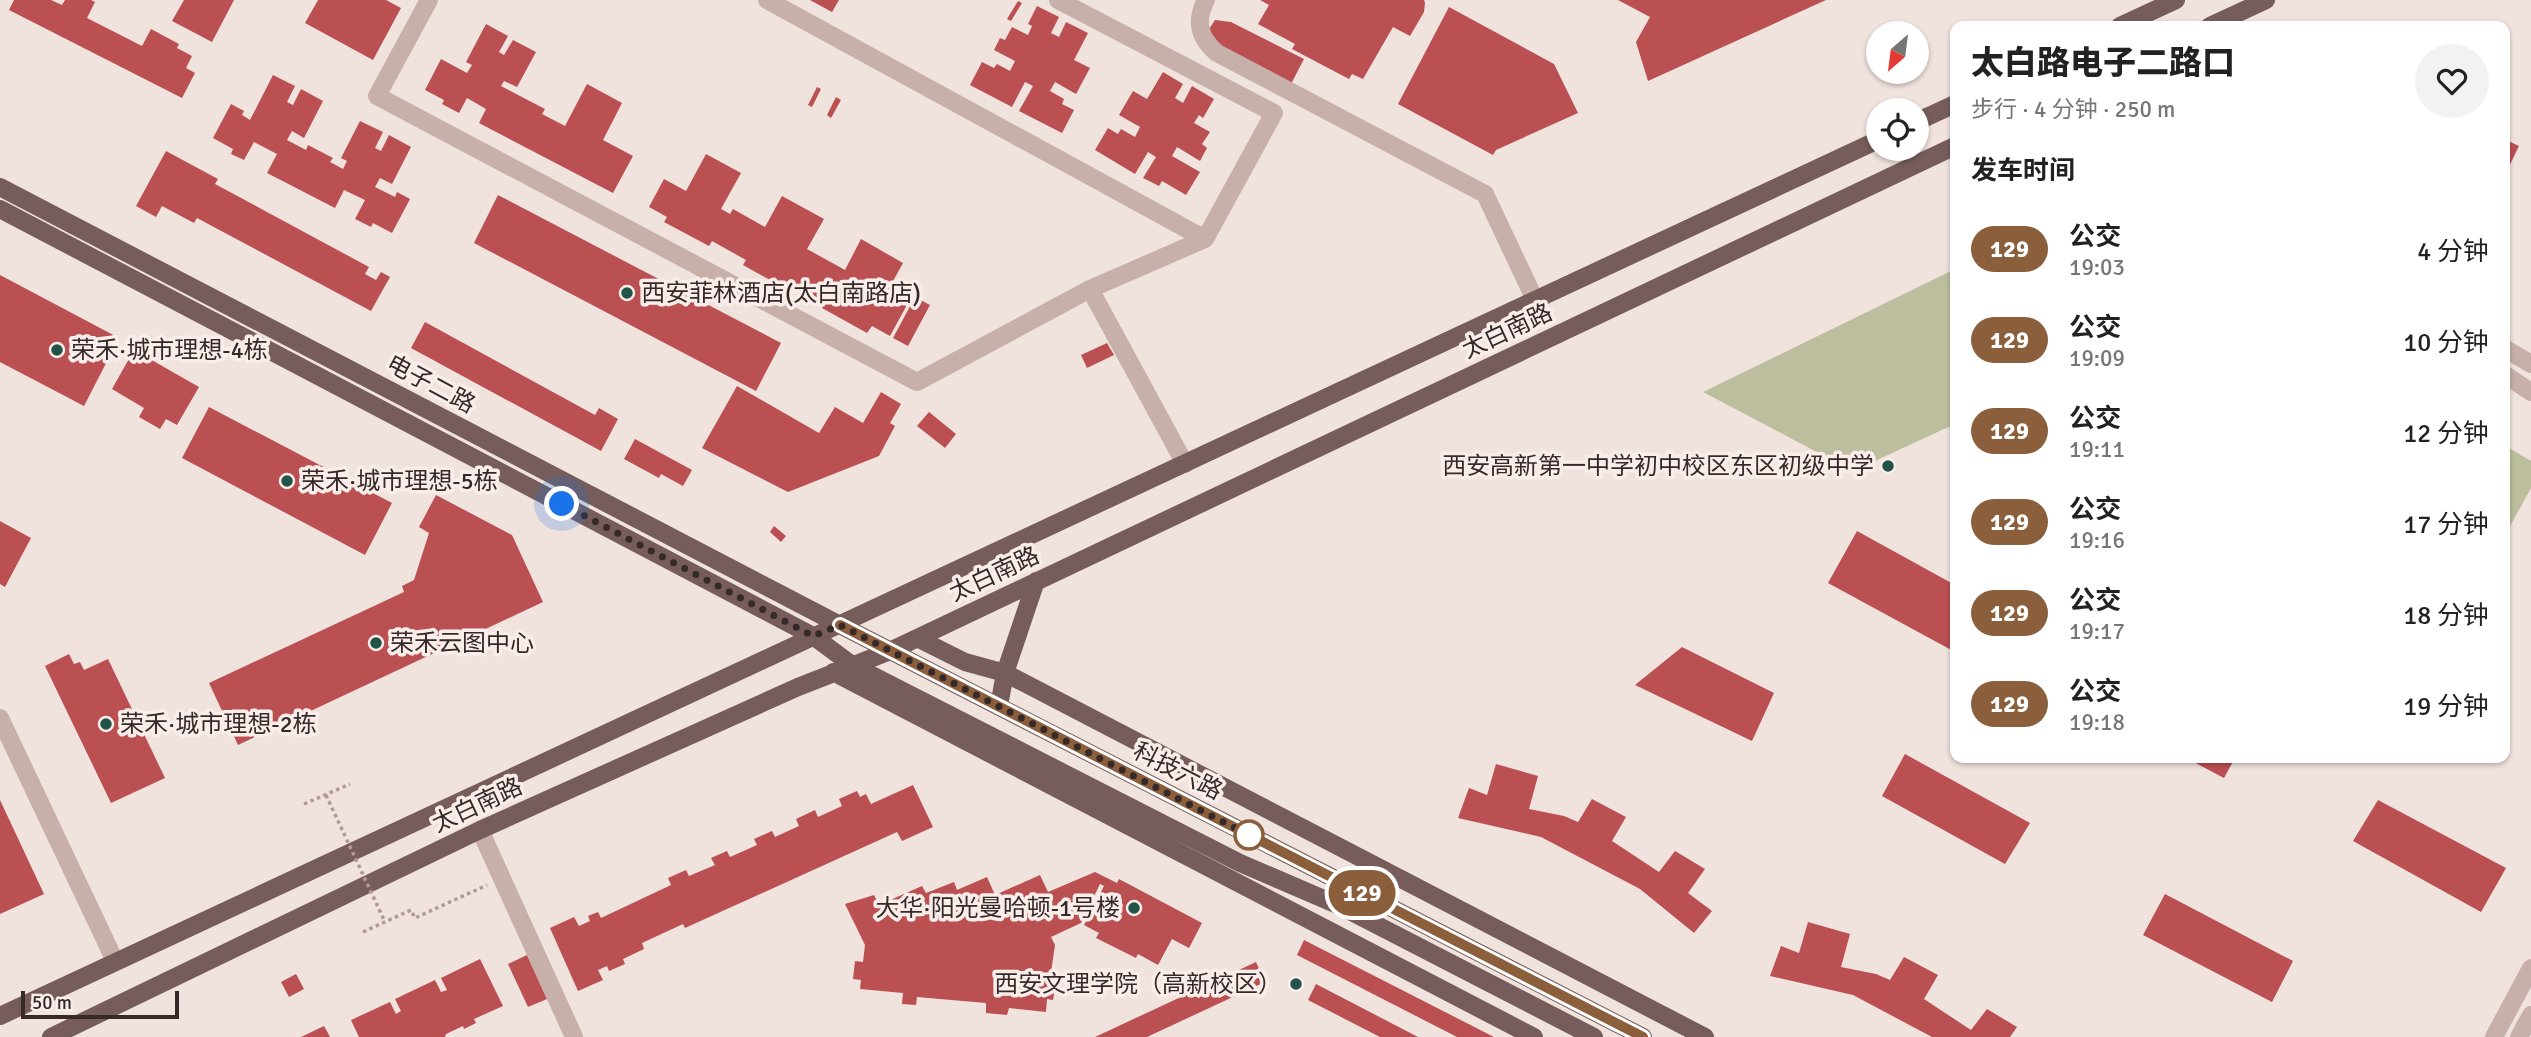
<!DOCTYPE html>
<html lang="zh">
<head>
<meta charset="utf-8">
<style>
  body { margin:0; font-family:Signika,"Noto Sans SC",sans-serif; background:#f2f2f2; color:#222; height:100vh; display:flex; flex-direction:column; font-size:26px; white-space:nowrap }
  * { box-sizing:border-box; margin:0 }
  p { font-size:23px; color:#767676 }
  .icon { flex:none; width:38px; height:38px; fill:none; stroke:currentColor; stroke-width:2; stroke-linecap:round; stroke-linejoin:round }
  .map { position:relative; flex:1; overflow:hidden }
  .sheet { position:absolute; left:1950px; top:21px; width:560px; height:742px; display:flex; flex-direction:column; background:#fff; border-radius:14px; box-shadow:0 2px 5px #0004 }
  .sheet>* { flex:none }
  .badge { padding:0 14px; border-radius:23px; font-size:24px; line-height:46px }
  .needle { width:46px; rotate:208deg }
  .controls { position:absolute; left:1866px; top:21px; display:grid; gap:14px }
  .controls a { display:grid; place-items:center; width:63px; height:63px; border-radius:50%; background:#fff; box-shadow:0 2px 5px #0004; font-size:35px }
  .scale { position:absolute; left:21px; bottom:18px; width:158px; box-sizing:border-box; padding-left:7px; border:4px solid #352929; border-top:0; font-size:19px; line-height:24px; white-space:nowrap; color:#352929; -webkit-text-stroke:5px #f8ede9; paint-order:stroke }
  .you { position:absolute; width:35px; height:35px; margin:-18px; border:5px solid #fff; border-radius:50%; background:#1a73e8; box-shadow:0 0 0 10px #1a73e833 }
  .map>.badge { position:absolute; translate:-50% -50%; box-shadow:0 0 0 4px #fff }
  h2 { padding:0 21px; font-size:26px; line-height:63px }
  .round { display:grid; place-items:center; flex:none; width:74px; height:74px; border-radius:37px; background:#f2f2f2 }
  .head { display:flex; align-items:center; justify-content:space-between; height:119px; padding:0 21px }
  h1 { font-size:33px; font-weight:800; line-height:52px }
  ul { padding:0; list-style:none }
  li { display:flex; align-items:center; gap:21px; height:91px; padding:0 21px }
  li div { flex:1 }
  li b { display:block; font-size:26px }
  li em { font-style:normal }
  li .badge { min-width:77px; font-weight:700; text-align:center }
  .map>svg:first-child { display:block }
</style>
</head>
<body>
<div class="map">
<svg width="2531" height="1037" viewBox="0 0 2531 1037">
  <rect width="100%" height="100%" fill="#f0e2dd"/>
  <path fill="#bcbe9e" d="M 1955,269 L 1955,424 L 1853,471 L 1703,392 Z
    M 2504,445 L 2531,461 L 2531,488 L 2504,537 Z"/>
  <path fill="#bb5053" d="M 14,0 L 51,0 L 62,5 L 65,0 L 91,0 L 95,2 L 87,18 L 142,46 L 151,29 L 179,44 L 177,48 L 192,56 L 186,68 L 195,73 L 182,98 L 9,10 Z
    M 184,0 L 234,0 L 212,42 L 172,21 Z
    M 318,0 L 386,0 L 401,8 L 373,60 L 305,23 Z
    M 810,0 L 839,0 L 832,12 Z
    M 1260,0 L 1424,0 L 1425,3 L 1424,12 L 1410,36 L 1393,27 L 1363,79 L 1352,74 L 1349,79 L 1292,49 L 1295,44 L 1258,24 L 1269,5 Z
    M 1618,0 L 1826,0 L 1648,81 L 1636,42 L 1650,17 Z
    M 1018,1 L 1022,3 L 1011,21 L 1007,19 Z
    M 1037,6 L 1059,17 L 1051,33 L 1059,37 L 1066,22 L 1088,33 L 1074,60 L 1090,68 L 1076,94 L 1055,82 L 1050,91 L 1064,99 L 1062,104 L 1074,110 L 1062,133 L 1019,111 L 1033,86 L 1025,82 L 1012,107 L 970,85 L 982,62 L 994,68 L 997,64 L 1010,71 L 1015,61 L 994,50 L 1000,38 L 1005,40 L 1012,27 L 1028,35 L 1032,26 L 1028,24 Z
    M 1449,7 L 1554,64 L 1578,113 L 1496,150 L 1493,155 L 1398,104 Z
    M 1215,20 L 1231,22 L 1304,59 L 1291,84 L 1217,47 L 1209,29 Z
    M 486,24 L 508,36 L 499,52 L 504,55 L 513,40 L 536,52 L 517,87 L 504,81 L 501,86 L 545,109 L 542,114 L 565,126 L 587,84 L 622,103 L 603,140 L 633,156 L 613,193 L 479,123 L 486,109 L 467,98 L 459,113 L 442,104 L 444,100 L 425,90 L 441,59 L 467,73 L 472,65 L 466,62 Z
    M 1163,72 L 1183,84 L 1175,98 L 1183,103 L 1192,86 L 1214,99 L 1203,118 L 1199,115 L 1194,123 L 1210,132 L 1202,144 L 1207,148 L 1200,161 L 1177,147 L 1172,156 L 1200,172 L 1186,195 L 1162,181 L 1159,186 L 1143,178 L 1156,157 L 1148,152 L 1135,174 L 1095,150 L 1108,128 L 1118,134 L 1121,129 L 1135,137 L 1140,127 L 1119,115 L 1133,91 L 1147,99 Z
    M 273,75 L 295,86 L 287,102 L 293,105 L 301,89 L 323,101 L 304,138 L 292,131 L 287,140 L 306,150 L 308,145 L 333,158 L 330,162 L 343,169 L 347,161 L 341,158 L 360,121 L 383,132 L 375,148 L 381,151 L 389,135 L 411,147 L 392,184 L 380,178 L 375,187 L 395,197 L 397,192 L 410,199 L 392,233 L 373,223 L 371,227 L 355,219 L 365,200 L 344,190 L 335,208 L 267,173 L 277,154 L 254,142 L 244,160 L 231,154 L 233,149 L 213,138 L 231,104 L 244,111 L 242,115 L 250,120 Z
    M 817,87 L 821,89 L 812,107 L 808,105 Z
    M 836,97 L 841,100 L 831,118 L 827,115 Z
    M 2504,139 L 2519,146 L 2504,177 Z
    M 166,151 L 218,179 L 215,184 L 369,267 L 365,274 L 376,280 L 381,272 L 390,277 L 371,311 L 197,218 L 194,223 L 162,206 L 156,217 L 136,206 Z
    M 706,154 L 741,173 L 721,209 L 730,214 L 733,209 L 765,227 L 782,196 L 824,219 L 807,249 L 845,270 L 861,239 L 903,263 L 887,292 L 883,290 L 880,294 L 890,300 L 893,295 L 908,303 L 890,336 L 872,326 L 867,333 L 822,308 L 825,302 L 792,284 L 788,290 L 743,265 L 746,260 L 712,241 L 709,246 L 664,222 L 667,217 L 649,207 L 664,179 L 686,191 Z
    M 498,195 L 781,343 L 756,391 L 474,243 Z
    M 0,275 L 119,338 L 84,406 L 0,362 Z
    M 915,297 L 930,305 L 908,346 L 893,338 Z
    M 425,322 L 595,415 L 599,408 L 618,419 L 601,451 L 411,348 Z
    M 1107,343 L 1114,355 L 1087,368 L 1081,355 Z
    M 134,350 L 199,387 L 177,425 L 166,419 L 160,429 L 139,417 L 144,408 L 112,389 Z
    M 737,386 L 819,433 L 835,407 L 863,423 L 881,392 L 901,404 L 890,423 L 895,426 L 879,456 L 788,492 L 702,448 Z
    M 209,407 L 392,503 L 365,555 L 182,458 Z
    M 929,412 L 956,434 L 945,448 L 917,426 Z
    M 635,439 L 692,470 L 683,486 L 661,474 L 659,478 L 624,459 Z
    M 436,495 L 512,535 L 543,602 L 238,745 L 209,683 L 404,592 L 402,586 L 414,580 L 429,533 L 419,527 Z
    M 0,521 L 31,538 L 5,587 L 0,584 Z
    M 774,526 L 786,536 L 781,542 L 770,532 Z
    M 1857,531 L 1955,585 L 1955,652 L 1828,583 Z
    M 1682,647 L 1774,693 L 1752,741 L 1635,685 Z
    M 69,654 L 74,664 L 80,662 L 84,670 L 108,659 L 165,778 L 111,803 L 45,666 Z
    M 1905,754 L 2030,823 L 2005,864 L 1882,796 Z
    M 2186,758 L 2235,758 L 2224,778 Z
    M 1496,764 L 1538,776 L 1529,809 L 1564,816 L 1578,822 L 1592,799 L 1626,817 L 1612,841 L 1659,872 L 1675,851 L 1705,869 L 1688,893 L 1712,911 L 1694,933 L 1640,889 L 1541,837 L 1458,818 L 1469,788 L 1487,795 Z
    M 913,785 L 933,827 L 902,841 L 897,832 L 685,928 L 683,924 L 642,943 L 644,949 L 623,959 L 625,964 L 609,971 L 607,966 L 598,970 L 603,980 L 578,991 L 550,928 L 574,917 L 579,926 L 590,921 L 588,916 L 598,912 L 601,918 L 671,885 L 668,878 L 686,870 L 689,876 L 715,865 L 711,858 L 727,851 L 730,857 L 757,845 L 754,839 L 772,831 L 775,837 L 799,826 L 796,819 L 815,810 L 818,817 L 842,806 L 839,799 L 857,791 L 860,797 L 866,794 L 871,804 Z
    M 0,800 L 44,894 L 0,914 Z
    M 2378,800 L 2506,868 L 2481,912 L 2353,841 Z
    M 1095,872 L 1117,883 L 1119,879 L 1202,923 L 1189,948 L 1172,939 L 1158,965 L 1138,954 L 1136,958 L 1096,938 L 1099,933 L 1084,925 L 1104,886 L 1100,884 L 1081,923 L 1051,937 L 1055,945 L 1049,986 L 1055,988 L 1053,1000 L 1047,999 L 1046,1012 L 1009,1008 L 1007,1015 L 986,1013 L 986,1003 L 917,997 L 916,1005 L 902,1004 L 903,993 L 860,989 L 861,980 L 853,979 L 855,961 L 863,962 L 865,945 L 845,904 L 874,895 L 879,905 L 922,886 L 926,893 L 954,882 L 957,890 L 987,877 L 995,895 L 1040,875 L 1048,892 Z
    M 2165,894 L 2293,961 L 2272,1002 L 2143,935 Z
    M 1808,922 L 1850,934 L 1841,967 L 1876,974 L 1890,980 L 1904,957 L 1938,975 L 1924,999 L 1971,1030 L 1987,1009 L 2017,1027 L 2010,1037 L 1932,1037 L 1853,995 L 1770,976 L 1781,946 L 1799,953 Z
    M 1304,940 L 1494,1037 L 1457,1037 L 1297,955 Z
    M 527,955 L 547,999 L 528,1007 L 508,964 Z
    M 480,959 L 503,1006 L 474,1019 L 476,1023 L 464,1029 L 463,1026 L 446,1034 L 445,1037 L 359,1037 L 351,1020 L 390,1002 L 396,1014 L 401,1011 L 395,999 L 435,980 L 441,992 L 447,990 L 441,978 Z
    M 1256,962 L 1265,982 L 1147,1037 L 1095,1037 Z
    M 296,974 L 304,989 L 289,997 L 281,982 Z
    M 1316,984 L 1418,1037 L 1380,1037 L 1308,1000 Z
    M 324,1026 L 330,1037 L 301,1037 Z"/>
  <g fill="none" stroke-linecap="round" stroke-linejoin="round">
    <path stroke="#b39994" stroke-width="3.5" stroke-dasharray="3.5 3.5" stroke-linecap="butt" d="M 304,804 L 350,784
      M 363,932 L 411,910 L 415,918 L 487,885"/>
    <path stroke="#c7afaa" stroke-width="18" d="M 429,0 L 377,96 L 917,382 L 1090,289 L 1205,239 L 767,0
      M 1058,0 L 1274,113 L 1205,239
      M 1206,0 C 1195,21 1199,38 1217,53 L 1485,194 L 1535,300
      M 1090,289 L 1185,464
      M 2504,348 L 2531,364
      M 2504,374 L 2531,392
      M 0,718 L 115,961
      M 480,830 L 574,1037
      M 2494,1037 L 2531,968
      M 2519,1037 L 2531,1015"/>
    <path stroke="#765d5b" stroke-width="18" d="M 2120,26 L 2176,0
      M 2210,26 L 2266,0
      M 1916,122 L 1955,104
      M 0,187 L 840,625 L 1643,1037
      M 0,209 L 813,636 L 852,665 L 1240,863 L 1340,906 L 1594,1037
      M 917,638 L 965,662 L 1005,673 L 1705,1037
      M 833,672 L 1534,1037
      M 999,706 L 1005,673 L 1036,581
      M 0,1016 L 1878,140
      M 51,1037 L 480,830 L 798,687 L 890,651 L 1955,146"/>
    <path stroke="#b39994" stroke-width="3.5" stroke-dasharray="3.5 3.5" stroke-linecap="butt" d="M 326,795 L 385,922"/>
  </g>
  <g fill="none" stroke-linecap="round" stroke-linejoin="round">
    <g stroke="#fff" stroke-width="16">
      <path id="line" d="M 840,625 L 1643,1037"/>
    </g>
    <use href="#line" stroke="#8b5e3c" stroke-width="10"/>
    <path stroke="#352929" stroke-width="7" stroke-dasharray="0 12.6" d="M 562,504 L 813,636 L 840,625 L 1249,835"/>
  </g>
  <g fill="#225349" stroke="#f8ede9" stroke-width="2.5">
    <circle cx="627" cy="293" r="7"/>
    <circle cx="57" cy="350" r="7"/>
    <circle cx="1888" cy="466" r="7"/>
    <circle cx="287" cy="481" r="7"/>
    <circle cx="376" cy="643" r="7"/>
    <circle cx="106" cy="724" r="7"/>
    <circle cx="1134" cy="908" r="7"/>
    <circle cx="1296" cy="984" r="7"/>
  </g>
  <circle fill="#fff" stroke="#8b5e3c" stroke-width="3.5" cx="1249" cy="835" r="14"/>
  <g text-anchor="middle" stroke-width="7" stroke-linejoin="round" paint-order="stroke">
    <g font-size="24" fill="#352929" stroke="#f8ede9" text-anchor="start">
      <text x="641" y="301">西安菲林酒店(太白南路店)</text>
      <text x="71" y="358">荣禾·城市理想-4栋</text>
      <text x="1874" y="474" text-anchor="end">西安高新第一中学初中校区东区初级中学</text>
      <text x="301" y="489">荣禾·城市理想-5栋</text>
      <text x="390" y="651">荣禾云图中心</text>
      <text x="120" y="732">荣禾·城市理想-2栋</text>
      <text x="1120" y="916" text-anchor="end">大华·阳光曼哈顿-1号楼</text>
      <text x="1282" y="992" text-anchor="end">西安文理学院（高新校区）</text>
    </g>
    <g font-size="24" fill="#352929" stroke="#f8ede9">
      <text transform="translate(1507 331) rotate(-25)" y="8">太白南路</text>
      <text transform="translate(431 384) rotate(28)" y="8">电子二路</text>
      <text transform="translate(994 574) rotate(-25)" y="8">太白南路</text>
      <text transform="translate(1178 771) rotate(27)" y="8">科技六路</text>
      <text transform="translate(477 805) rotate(-25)" y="8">太白南路</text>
    </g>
  </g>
</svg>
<div class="controls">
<a><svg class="needle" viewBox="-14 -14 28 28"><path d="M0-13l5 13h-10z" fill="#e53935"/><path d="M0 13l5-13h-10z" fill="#767676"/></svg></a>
<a><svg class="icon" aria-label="locate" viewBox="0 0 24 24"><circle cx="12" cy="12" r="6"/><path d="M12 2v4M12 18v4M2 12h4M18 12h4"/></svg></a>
</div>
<div class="scale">50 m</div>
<div class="you" style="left:562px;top:504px"></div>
<b class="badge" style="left:1362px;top:893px;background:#8b5e3c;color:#fff">129</b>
<section class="sheet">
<div class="head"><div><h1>太白路电子二路口</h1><p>步行 · 4 分钟 · 250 m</p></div><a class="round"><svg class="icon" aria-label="heart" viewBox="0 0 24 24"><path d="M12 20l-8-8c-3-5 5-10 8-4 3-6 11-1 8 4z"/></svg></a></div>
<h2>发车时间</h2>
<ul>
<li><span class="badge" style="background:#8b5e3c;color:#fff">129</span><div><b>公交</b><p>19:03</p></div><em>4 分钟</em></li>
<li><span class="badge" style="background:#8b5e3c;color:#fff">129</span><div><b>公交</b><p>19:09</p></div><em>10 分钟</em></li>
<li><span class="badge" style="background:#8b5e3c;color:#fff">129</span><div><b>公交</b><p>19:11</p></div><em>12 分钟</em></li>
<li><span class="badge" style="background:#8b5e3c;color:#fff">129</span><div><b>公交</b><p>19:16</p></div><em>17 分钟</em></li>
<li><span class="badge" style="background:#8b5e3c;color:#fff">129</span><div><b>公交</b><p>19:17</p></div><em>18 分钟</em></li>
<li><span class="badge" style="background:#8b5e3c;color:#fff">129</span><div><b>公交</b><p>19:18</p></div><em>19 分钟</em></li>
</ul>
</section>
</div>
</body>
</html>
